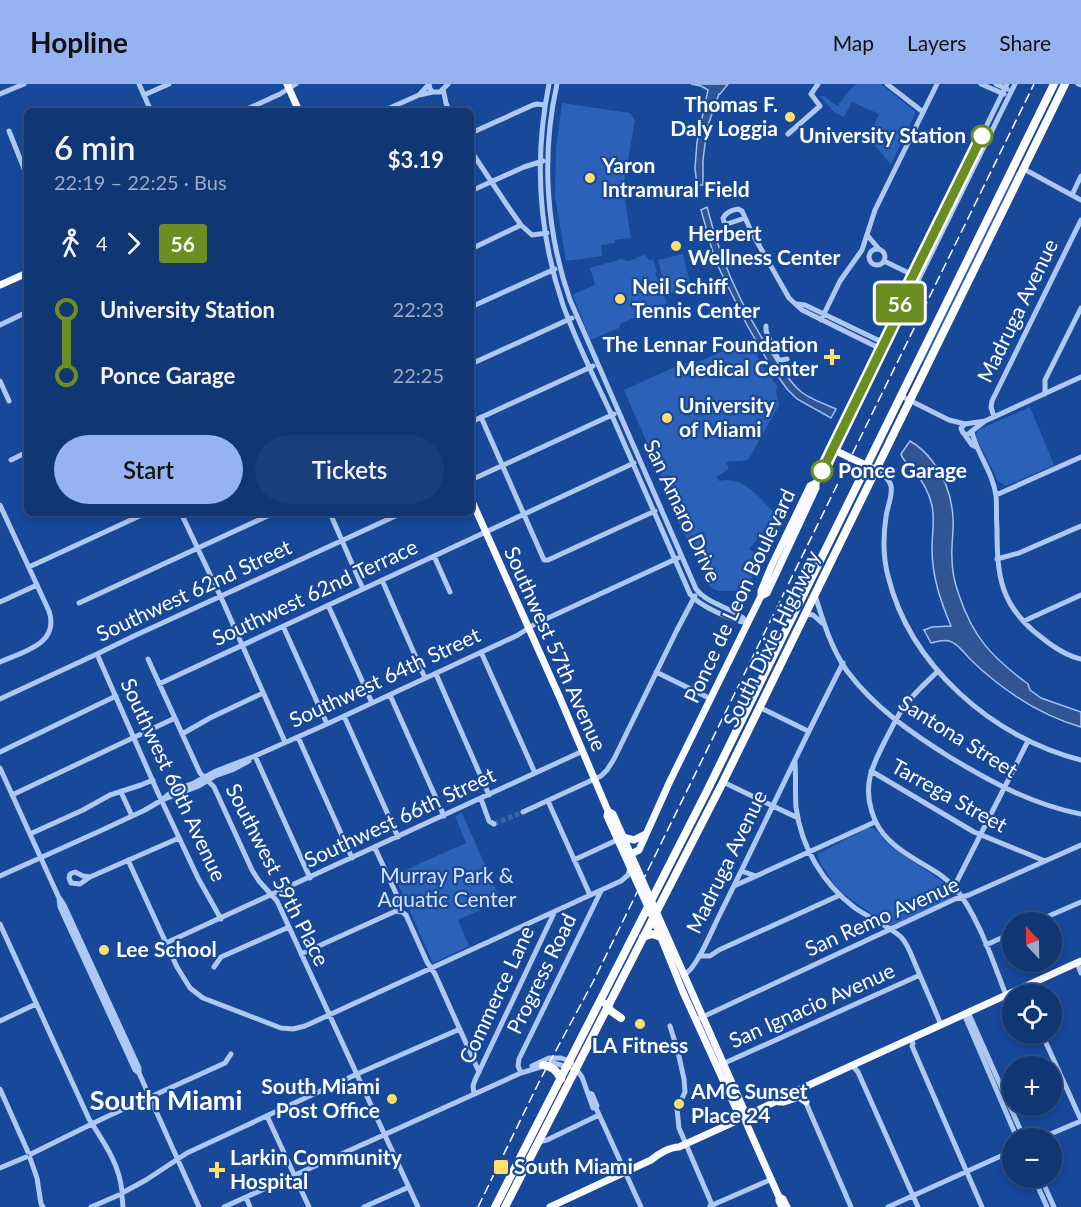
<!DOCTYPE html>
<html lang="en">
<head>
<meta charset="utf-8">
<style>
  body { margin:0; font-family:Lato,sans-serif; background:#1a3e79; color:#f1f3f6; height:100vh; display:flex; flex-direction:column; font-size:22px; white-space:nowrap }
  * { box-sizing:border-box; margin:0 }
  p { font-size:20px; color:#9cabc5 }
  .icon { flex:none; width:33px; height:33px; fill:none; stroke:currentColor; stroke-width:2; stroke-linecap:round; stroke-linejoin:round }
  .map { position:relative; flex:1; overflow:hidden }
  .drawer { position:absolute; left:24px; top:24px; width:450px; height:408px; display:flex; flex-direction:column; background:#113674; border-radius:9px; box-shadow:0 3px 9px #0003,0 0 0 2px #305086 }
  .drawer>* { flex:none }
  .badge { padding:0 12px; border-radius:4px; font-size:21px; line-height:39px }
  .needle { width:39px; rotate:338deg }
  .buttons { position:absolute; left:1002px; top:828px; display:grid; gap:12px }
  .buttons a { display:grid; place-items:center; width:60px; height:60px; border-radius:50%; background:#113674; box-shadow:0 3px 9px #0003,0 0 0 2px #305086; font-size:30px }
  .map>.badge { position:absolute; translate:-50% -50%; box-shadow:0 0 0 3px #fff }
  .legs { display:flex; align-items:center; gap:9px; height:66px; padding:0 30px; font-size:20px }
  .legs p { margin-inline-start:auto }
  .overview { display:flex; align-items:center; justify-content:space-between; height:102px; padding:0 30px }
  h1 { font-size:33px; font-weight:600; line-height:45px }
  .primary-button { display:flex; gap:12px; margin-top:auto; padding:12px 30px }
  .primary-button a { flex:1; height:69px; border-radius:36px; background:#95b2f1; color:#111; font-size:24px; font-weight:600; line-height:69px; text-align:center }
  .primary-button a+a { background:#1a3e79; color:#f1f3f6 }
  ul { padding:0 30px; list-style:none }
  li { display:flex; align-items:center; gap:21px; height:66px; font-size:22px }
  li i { display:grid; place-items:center; width:9px; height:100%; margin:0 8px; background:currentColor }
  li i::after { content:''; width:15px; height:15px; margin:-8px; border:4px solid; border-radius:50%; background:#113674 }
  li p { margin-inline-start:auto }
  li:first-child i { background:linear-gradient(#0000 50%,currentColor 0) }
  li:last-child i { background:linear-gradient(currentColor 50%,#0000 0) }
  header { display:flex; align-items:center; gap:36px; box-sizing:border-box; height:84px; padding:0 30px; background:#95b2f1; color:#111 }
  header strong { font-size:28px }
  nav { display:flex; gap:33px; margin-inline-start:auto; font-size:21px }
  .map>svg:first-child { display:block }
</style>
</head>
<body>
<header>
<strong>Hopline</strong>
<nav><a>Map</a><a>Layers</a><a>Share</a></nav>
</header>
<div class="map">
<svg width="1081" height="1123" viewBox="0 0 1081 1123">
  <rect width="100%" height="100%" fill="#17489a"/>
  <path fill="#2b61b8" d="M 855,0 L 881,0 L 916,28 L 891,80 L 868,54 L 879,30 L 852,18 L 844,33 L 834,28 L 820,12 L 824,12 L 837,22 Z
    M 562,19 L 630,29 L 635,37 L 623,103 L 631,154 L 615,156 L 615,159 L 601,161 L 602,172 L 566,177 L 555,113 L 556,64 Z
    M 1017,87 L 1018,88 L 923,281 L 924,270 L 1014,89 Z
    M 683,170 L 691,204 L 668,210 L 666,209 L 658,176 Z
    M 644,171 L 646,172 L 649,176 L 653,175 L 657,188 L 655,189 L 667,219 L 620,240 L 619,244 L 593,255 L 590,255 L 582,235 L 583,233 L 581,232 L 573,212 L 574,210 L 595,201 L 590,184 L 621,175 L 629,177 Z
    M 749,256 L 763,283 L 778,303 L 776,307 L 779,321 L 748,376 L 726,378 L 729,385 L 716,393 L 719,397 C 743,391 760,414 775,430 L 769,440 L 749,465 L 761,473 L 749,488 L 753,493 L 738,507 C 718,507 711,510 703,490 L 706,486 C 694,469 685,452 676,433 L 678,430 L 624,306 L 679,281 L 681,282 L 691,276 L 693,280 Z
    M 1030,323 L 1054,381 L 1006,402 L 998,397 L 976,353 L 978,346 Z
    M 462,729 L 501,817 L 458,836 L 469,862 L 433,879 L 394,791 L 466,759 L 455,732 Z
    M 867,744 L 874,744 L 891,763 L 951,803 L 952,806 L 951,814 L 890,843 L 845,811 L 836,803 L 821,780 L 818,773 L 818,770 Z"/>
  <path fill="#315492" stroke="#a0c2f4" stroke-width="1.5" d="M 691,0 L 728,0 L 720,10 L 719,10 L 707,44 L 703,76 L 703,101 L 697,101 L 695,84 L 697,58 L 708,6 L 701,2 Z
    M 707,123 C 720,176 744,228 774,273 C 782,285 789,297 799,306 C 807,314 825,320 836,325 L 831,334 L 797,315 L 787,305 L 770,281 L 747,241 L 715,176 L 701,126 Z
    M 910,357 C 919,362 927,370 933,378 C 945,394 952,414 953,434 C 954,447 951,461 952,475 C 952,487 955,500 959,511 C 973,554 993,574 1028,600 L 1030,606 L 1041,614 L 1081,628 L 1081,643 C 1050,634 1020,617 995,597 C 986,590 978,583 970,575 C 964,569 958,559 949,557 C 943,555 937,558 931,559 L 924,546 L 932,543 L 951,542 C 940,516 932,492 932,464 C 932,450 935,436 932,422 C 929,407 922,396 913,385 C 908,380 903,377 901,370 Z"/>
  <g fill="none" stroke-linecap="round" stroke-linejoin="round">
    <path stroke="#3a63a9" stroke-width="5" stroke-dasharray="5 2.5" stroke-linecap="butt" d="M 494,740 L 523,728"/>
    <path stroke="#adc8f2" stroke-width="5" d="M 139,0 L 151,27
      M 549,0 C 534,74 539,150 563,221 C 577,260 596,297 613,334 C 639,393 664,451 690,510 C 699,522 733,537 748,539
      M 557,0 C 541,71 546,147 570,216 L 696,505 C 709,522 735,523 748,539
      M 887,0 L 923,28
      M 981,0 L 1004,10
      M 996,0 L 1007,5
      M 1078,0 L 1081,1
      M 443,5 L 446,19 L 449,27
      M 0,10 L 24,0
      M 420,10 L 429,0 L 430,5 L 433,8
      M 144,11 L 169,0
      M 243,27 L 280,10 L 296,0
      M 383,27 L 419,11 L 433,8 L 440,8 L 448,0
      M 9,47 L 27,92
      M 471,49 L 533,21 L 537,20 L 545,21
      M 788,50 L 820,22 L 811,10 L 818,0
      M 471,67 L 509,124 L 521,141 L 532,151 L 547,149
      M 1022,84 L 1081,116
      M 471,107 L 524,83 L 543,77
      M 1072,111 L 1081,92
      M 745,134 L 727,140 L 724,138 L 723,134 C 726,128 732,126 738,125 L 742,127 L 752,149 L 789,214 L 802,226 L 881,265
      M 868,152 L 879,165
      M869 173a8 8 0 1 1 16 0a8 8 0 1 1-16 0Z
      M 471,165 L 521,141
      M 884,177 L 915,192
      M 797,220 L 805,221 L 884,259
      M 471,223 L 555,185
      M 900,227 L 899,220 L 1007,0
      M 821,236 L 840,197 L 862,166 L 875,126 L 937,0
      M 0,241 L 27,228
      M 766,242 L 766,247 L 778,275 L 781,276 L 787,275
      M 471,280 L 572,234
      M 0,297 L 9,317
      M 1045,310 L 1045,296 L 1081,224
      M 901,312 L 949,336 L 965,340 L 985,337
      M 481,333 L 544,476 L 548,476 L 655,427
      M 994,333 L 991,323 L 992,317 L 1081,136
      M 471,338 L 593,282
      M 965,340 L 961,344 L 963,349 L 967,351 L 972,347
      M 972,347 L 985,337 L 1081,293
      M 972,348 C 977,370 993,388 996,412 C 997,422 996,433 997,444 C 997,492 1000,522 1041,553 C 1052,562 1067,572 1081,575
      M 965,351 L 972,361 L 976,363
      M 832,365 L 900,227 L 905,223 L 1015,0
      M 11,376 L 27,368
      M 876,386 C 882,390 889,394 891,402 C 893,412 887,423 886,433 C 883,453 883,473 888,492 C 910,582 993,654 1081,676
      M 471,396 L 614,330
      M 996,411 L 1081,373
      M 0,421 L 49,527 C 60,560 23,568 0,578
      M 181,429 L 224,520 L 285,658
      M 330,429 L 363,505
      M 434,472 L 450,508
      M 997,475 L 1019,469 L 1081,442
      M 29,483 L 146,429
      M 382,496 L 425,594
      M 815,511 C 823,537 831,564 847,587 C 874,623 910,648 948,672 C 989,697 1033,721 1081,730
      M 0,518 L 37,501
      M 79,519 L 274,429
      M 328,521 L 372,619
      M 805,530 L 813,531 L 822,539
      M 1024,537 L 1081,511
      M 283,542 L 327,640
      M 481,568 L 535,689
      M 97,570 L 158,709 L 198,794 L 221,835
      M 148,575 L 200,689 L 214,703 L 252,786 L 259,797 L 277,817 L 418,1123
      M 938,587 C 926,599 913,610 904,623 C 897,632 893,642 888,651 C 881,665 873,679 870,693 C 865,715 873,741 889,756 C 908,776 937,783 955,804 C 978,831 993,878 1006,911
      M 656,588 L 711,615
      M 436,590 L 489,711
      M 159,600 L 634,379
      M 390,611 L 444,732
      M 0,615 L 97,570 L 134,552 L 402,429
      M 759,623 L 808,647
      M 344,632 L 398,753
      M 182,650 L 210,634 L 263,609
      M 298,653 L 352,774
      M 0,668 L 116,612
      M 255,672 L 310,794
      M 795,677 C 796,693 795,708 796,723 C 801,763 823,800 855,824 C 868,833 890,843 901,853 C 908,860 912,873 916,882 C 924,901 933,921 941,941
      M 0,684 L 59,814 L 60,823 L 125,964 L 135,986 L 139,989 L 199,1123
      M 871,687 L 974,748 L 1045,777
      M 723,698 L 798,734
      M 121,708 L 132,732
      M 12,711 L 175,634
      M 481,715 L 489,737 L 494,740
      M 162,716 L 169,710 L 180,704 L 194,699 L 216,687 L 255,672 L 327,640 L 518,551 L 535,540 L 678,474
      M 548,717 L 590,811
      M 523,728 L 601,692 L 607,686 L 614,675 L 677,546 L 695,512
      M 30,750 L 83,726 L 110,711 L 141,701 L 153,696
      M 375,764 L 400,818 L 399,822 L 396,827
      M 128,776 L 177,883 L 190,904 L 203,914 L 281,944 L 293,945 L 305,942 L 621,797 L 628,791 L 630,784
      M 574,776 L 617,756
      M 741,787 L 756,792
      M 0,792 L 100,747 L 145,726 L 162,716 L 199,702 L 215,692 L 232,686 L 249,677
      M 90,793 L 83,792 L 75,788 L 70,790 L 69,794 L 71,799 L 80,800 L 90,793 L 179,754
      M 734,802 L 875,738
      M 954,803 L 1028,657
      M 60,815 L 64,821 L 139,984 L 139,989
      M 396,827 L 402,828 L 406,831 L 427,878 L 435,890 L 479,988
      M 1035,838 L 1081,818
      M 0,840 L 89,1035 C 104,1059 119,1079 122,1107
      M 166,859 L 583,667
      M 986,861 L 1012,849
      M 301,870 L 396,827
      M 699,872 L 710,872 L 719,866 L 840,811
      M 1077,879 L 1081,889
      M 214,883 L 221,873 L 289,843
      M 684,891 C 697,884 712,846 719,832 C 761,748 800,663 843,579
      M 968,928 L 1024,1054
      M 964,930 L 1017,1054
      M 696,936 L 955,815 L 969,811 L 1081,761
      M 0,937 L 36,920
      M 670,942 L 678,968 L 684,995 L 685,1008 L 677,1025 L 679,1044 L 713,1123
      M 1042,950 L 1081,1036
      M 911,955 L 913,959 L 912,962 L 982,1123
      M 852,981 L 858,988 L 918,1123
      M 532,982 L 549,974 L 561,974 L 570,977 L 582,993 L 593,1024 L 596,1024 L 602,1037 L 641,1123
      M 718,982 L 920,891
      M 521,989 L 518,982 L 519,975 L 601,807
      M 0,1005 L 28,1068
      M 800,1005 L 851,1123
      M 589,1009 L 592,1010 L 597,1022 L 596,1024
      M 474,1010 L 473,1002 L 475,996 L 555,827
      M 267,1032 L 309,1123
      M 1041,1054 L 1081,1037
      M 538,1058 L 547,1056 L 599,1031
      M 31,1070 L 104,1034 L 225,979 L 231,970
      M 30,1074 L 37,1094 L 41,1120 L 43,1123
      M 0,1084 L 26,1073
      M 1034,1094 L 1047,1123
      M 1041,1094 L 1054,1123
      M 124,1108 L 146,1096 L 187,1069 L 357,990 L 460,945
      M 122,1112 L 123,1123
      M 246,1113 L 250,1123
      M 710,1122 L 772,1095
      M 91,1123 L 119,1111
      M 224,1123 L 521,989 L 553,979 L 576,985
      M 364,1123 L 409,1103
      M 888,1123 L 1012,1067"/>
    <path stroke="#f8faff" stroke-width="7" d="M 287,0 L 299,27
      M 0,201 L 27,189
      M 471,415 L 560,614 L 608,727 L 607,732 L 653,834 L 683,908 L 738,1029 L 744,1033 L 748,1043 L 779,1113 L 779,1117 L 782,1123
      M 761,512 L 767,509 L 816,404 L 816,399
      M 608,727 L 613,730 L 744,1026 L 744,1033
      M 623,753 L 634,756 L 646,750
      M 625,764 L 626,768 L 631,770 L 639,766 L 670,697 L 761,512 L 761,507 L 771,483 L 810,402 L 816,399 L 832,365 L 876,386
      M 779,1018 L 784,1018 L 799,1013 L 806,1018
      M 779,1113 L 783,1115 L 787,1123
      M 550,1123 L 651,1076 C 658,1070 670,1063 679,1063 L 734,1038 L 809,1001 L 1081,877"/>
    <path stroke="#fff" stroke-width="8" d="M 643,853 L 652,850 L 661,853
      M 606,920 L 611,927 L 621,934
      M 543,981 C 553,983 556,986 561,995
      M 495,1123 L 706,709 L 1054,0
      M 505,1123 L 723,698 L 1065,0"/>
    <path stroke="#fff" stroke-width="1.5" stroke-dasharray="10 4.5" stroke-linecap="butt" d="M 478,1123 L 540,996 L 593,898 L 1034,0"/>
  </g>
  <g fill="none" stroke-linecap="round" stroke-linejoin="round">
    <g stroke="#fff" stroke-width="14">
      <path id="line-1" d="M 822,387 L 900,227 L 899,220 L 982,52"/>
    </g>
    <use href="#line-1" stroke="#6b8e23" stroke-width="9"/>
  </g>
  <g fill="#ffde6e" stroke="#17489a" stroke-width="2">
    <circle cx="790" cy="33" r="6"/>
    <circle cx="590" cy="94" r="6"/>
    <circle cx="676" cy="162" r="6"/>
    <circle cx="620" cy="215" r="6"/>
    <path d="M829 264h6v6h6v6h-6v6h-6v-6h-6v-6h6z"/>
    <circle cx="667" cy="334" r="6"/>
    <circle cx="104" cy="866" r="6"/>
    <circle cx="640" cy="940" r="6"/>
    <circle cx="392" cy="1015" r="6"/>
    <circle cx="679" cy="1020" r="6"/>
    <rect x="493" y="1075" width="16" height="16" rx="3"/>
    <path d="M214 1077h6v6h6v6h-6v6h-6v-6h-6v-6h6z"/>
  </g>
  <g fill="#fff" stroke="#6b8e23" stroke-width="3">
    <circle cx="982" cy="52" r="10"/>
    <circle cx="822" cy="387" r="10"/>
  </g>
  <g text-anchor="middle" stroke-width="4.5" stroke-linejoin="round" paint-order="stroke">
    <g font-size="21" font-weight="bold" fill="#fff" stroke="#17489a" text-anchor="start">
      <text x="778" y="28" text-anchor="end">Thomas F.<tspan x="778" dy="24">Daly Loggia</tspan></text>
      <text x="602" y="89">Yaron<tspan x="602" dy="24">Intramural Field</tspan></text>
      <text x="688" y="157">Herbert<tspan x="688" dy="24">Wellness Center</tspan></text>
      <text x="632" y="210">Neil Schiff<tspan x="632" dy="24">Tennis Center</tspan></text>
      <text x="818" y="268" text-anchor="end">The Lennar Foundation<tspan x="818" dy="24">Medical Center</tspan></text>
      <text x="679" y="329">University<tspan x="679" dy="24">of Miami</tspan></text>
      <text x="116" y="873">Lee School</text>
      <text x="640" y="969" text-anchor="middle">LA Fitness</text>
      <text x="380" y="1010" text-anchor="end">South Miami<tspan x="380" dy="24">Post Office</tspan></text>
      <text x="691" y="1015">AMC Sunset<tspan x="691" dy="24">Place 24</tspan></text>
      <text x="230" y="1081">Larkin Community<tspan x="230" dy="24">Hospital</tspan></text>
      <text x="514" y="1090">South Miami</text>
    </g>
    <g font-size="21" font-weight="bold" fill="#fff" stroke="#17489a" text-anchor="end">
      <text x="966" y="59">University Station</text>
      <text x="838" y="394" text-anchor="start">Ponce Garage</text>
    </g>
    <g font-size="21" fill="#fff" stroke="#17489a">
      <text transform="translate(1018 227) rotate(-64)" y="7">Madruga Avenue</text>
      <text transform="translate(682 427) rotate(65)" y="7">San Amaro Drive</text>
      <text transform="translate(194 507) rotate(-25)" y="7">Southwest 62nd Street</text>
      <text transform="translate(315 509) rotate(-25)" y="7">Southwest 62nd Terrace</text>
      <text transform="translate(740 512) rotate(-65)" y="7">Ponce de Leon Boulevard</text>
      <text transform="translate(772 555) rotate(-64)" y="7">South Dixie Highway</text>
      <text transform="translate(555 565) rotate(66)" y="7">Southwest 57th Avenue</text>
      <text transform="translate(385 594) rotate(-25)" y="7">Southwest 64th Street</text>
      <text transform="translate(958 653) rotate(32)" y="7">Santona Street</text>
      <text transform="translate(173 696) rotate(65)" y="7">Southwest 60th Avenue</text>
      <text transform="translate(949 712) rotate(29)" y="7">Tarrega Street</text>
      <text transform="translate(400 734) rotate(-25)" y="7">Southwest 66th Street</text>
      <text transform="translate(727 778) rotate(-64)" y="7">Madruga Avenue</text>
      <text transform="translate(277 791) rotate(63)" y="7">Southwest 59th Place</text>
      <text transform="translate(882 833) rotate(-24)" y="7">San Remo Avenue</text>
      <text transform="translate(542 890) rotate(-64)" y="7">Progress Road</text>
      <text transform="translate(497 911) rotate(-65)" y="7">Commerce Lane</text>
      <text transform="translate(812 922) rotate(-24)" y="7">San Ignacio Avenue</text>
    </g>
    <g font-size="21" fill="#d5e4fc" stroke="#17489a">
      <text x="447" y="799">Murray Park &amp;<tspan x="447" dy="24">Aquatic Center</tspan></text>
    </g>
    <g font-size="27" font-weight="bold" fill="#fff" stroke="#17489a">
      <text x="166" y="1026">South Miami</text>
    </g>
  </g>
</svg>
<div class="buttons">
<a><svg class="needle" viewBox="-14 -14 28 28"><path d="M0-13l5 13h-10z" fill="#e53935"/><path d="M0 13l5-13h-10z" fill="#9cabc5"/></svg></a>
<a><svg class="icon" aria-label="locate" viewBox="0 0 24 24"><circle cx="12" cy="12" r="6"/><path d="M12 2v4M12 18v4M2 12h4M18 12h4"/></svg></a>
<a>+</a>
<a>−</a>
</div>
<b class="badge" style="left:900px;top:219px;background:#6b8e23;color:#fff">56</b>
<section class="drawer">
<div class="overview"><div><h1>6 min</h1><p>22:19 – 22:25 · Bus</p></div><b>$3.19</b></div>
<div class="legs"><svg class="icon" aria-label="walk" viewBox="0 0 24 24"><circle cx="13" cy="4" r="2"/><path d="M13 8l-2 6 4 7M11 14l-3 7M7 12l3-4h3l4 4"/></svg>4<svg class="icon" aria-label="forward" viewBox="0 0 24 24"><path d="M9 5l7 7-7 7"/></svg><b class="badge" style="background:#6b8e23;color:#fff">56</b></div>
<ul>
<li><i style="color:#6b8e23"></i><b>University Station</b><p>22:23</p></li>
<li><i style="color:#6b8e23"></i><b>Ponce Garage</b><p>22:25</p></li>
</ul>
<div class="primary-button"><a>Start</a><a>Tickets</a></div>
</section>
</div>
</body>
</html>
